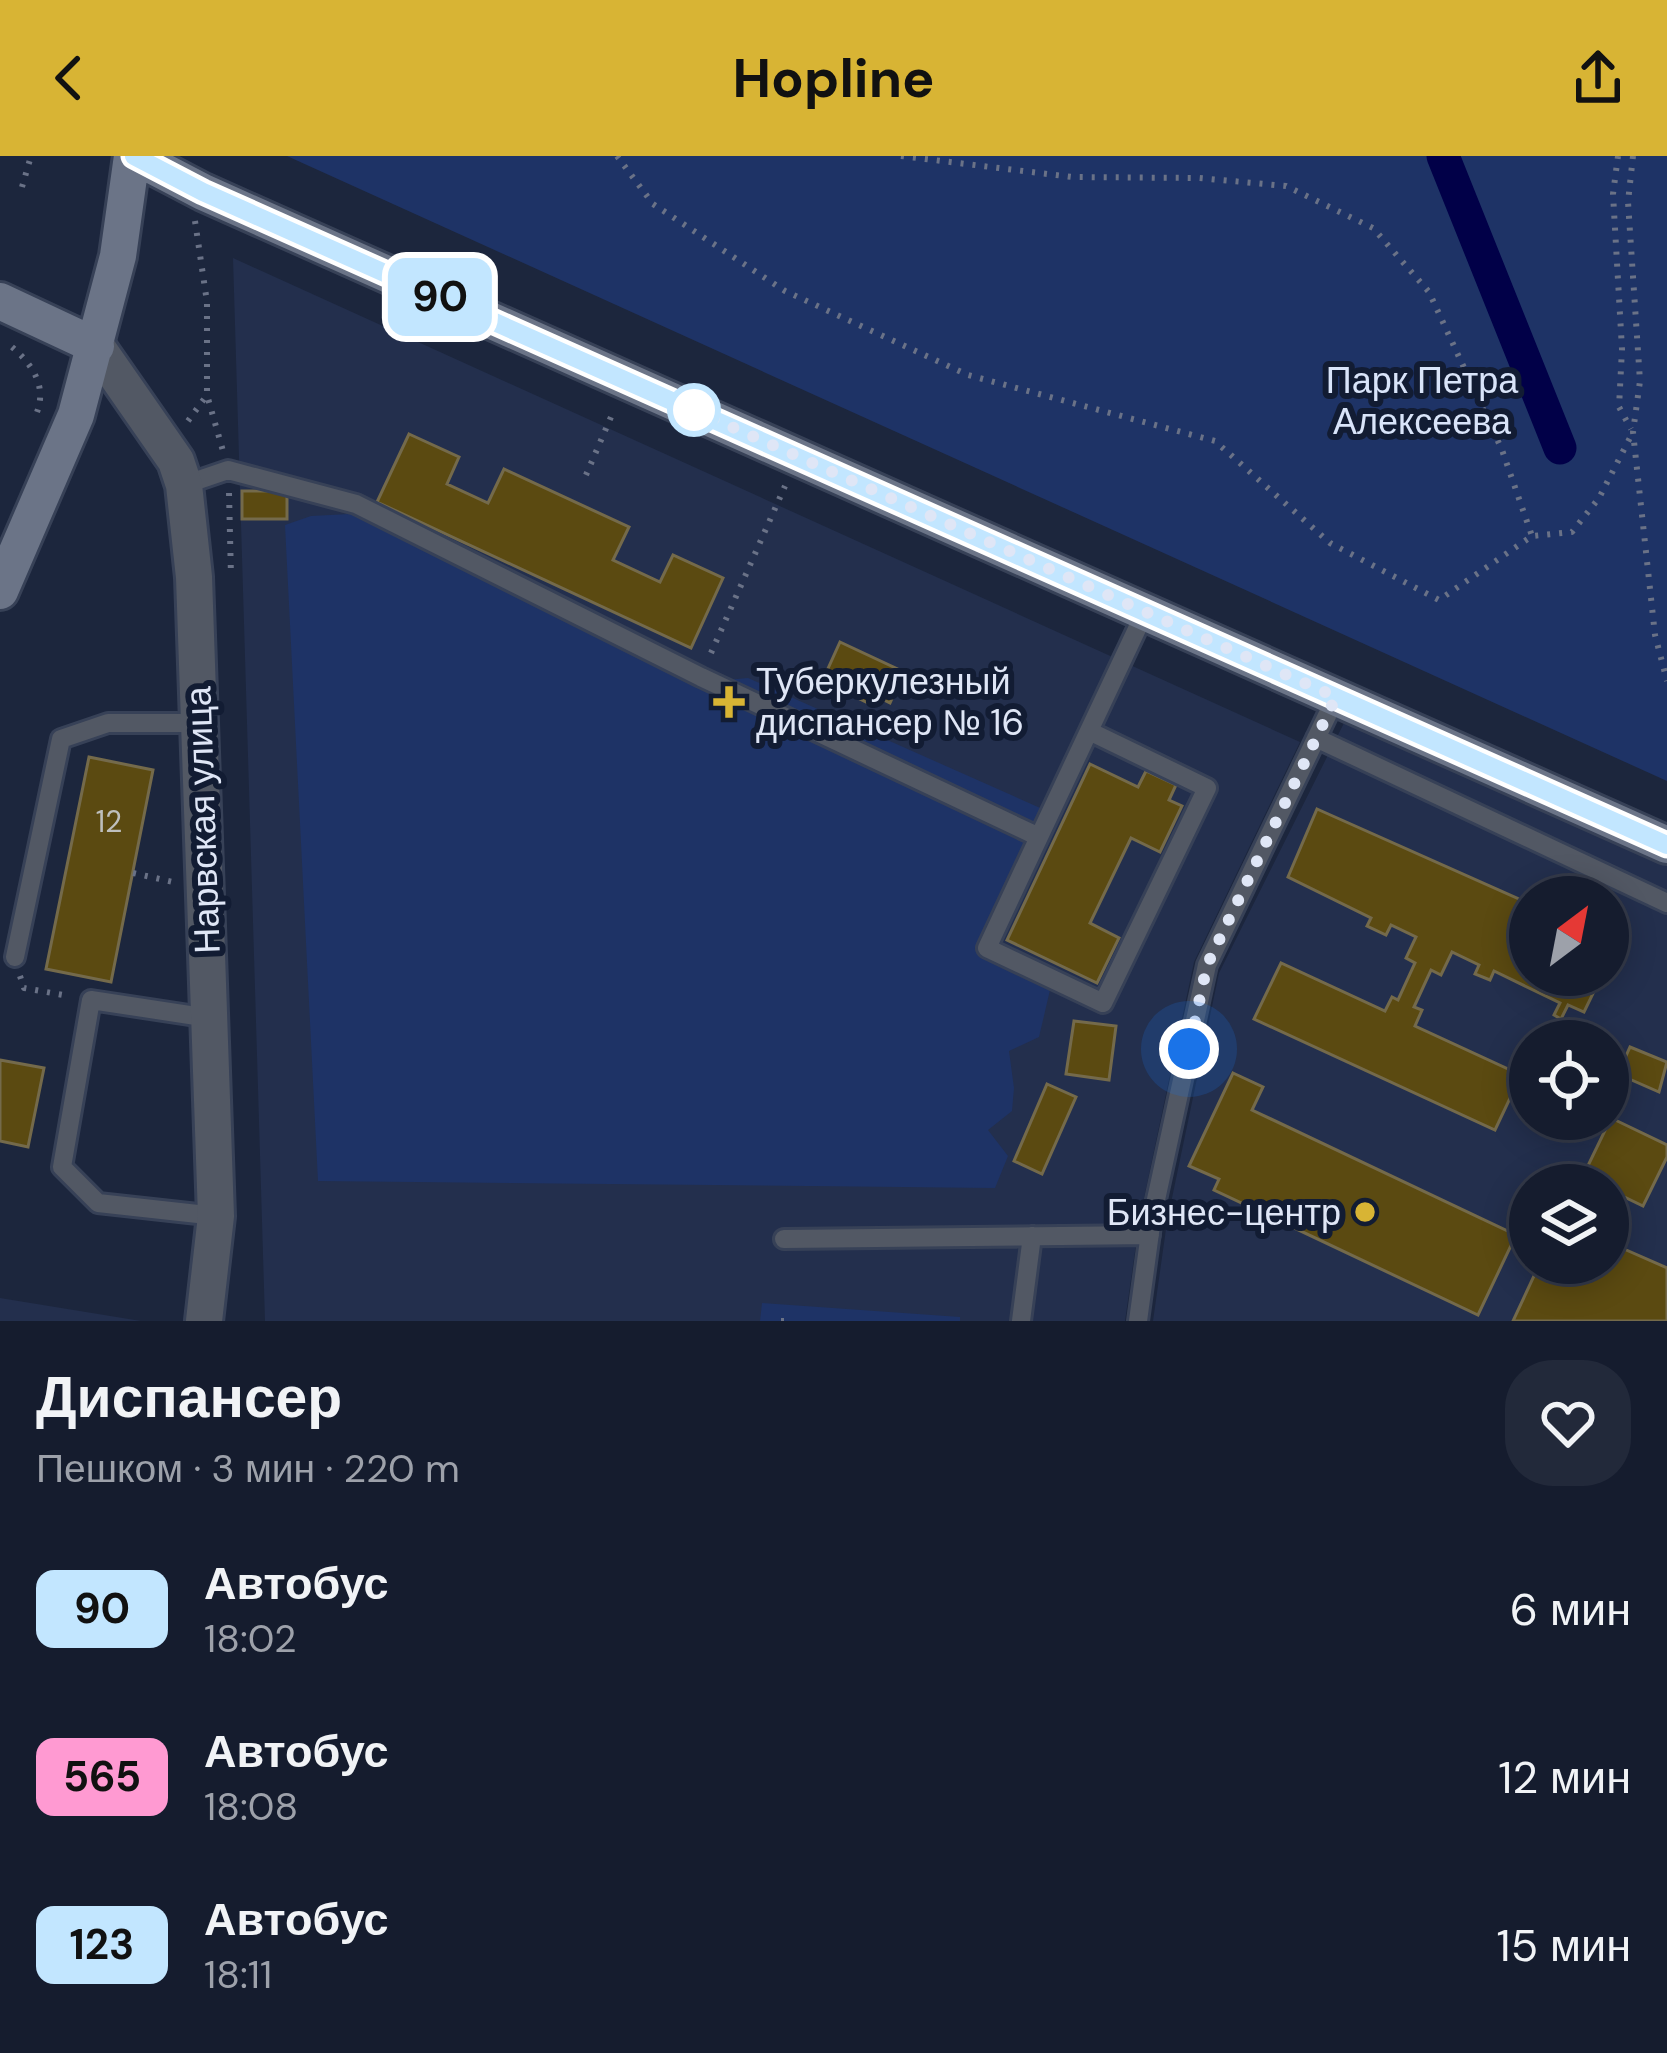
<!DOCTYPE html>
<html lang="ru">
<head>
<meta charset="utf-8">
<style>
  body { margin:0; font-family:"DM Sans",sans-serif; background:#22293a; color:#f1f3f6; height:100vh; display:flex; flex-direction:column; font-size:45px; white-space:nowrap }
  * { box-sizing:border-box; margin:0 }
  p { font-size:39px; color:#9da1aa }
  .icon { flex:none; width:66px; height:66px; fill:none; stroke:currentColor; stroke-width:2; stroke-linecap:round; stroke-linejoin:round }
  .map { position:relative; height:1165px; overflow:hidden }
  .sheet { display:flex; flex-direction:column; background:#151c2e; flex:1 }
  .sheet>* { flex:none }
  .badge { padding:0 24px; border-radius:18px; font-size:42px; line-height:78px }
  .needle { width:78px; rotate:32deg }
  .controls { position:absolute; left:1509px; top:720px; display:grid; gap:24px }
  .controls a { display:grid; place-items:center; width:120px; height:120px; border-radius:50%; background:#151c2e; box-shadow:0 6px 30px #0003,0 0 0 3px #343a4a; font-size:60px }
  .you { position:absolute; width:60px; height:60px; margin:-30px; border:9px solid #fff; border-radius:50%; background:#1a73e8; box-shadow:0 0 0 18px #1a73e833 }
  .map>.badge { position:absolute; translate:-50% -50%; box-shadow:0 0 0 6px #fff }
  .round { display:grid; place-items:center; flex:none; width:126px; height:126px; border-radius:48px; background:#22293a }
  .overview { display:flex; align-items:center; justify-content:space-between; height:204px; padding:0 36px }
  h1 { font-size:57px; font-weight:700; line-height:90px }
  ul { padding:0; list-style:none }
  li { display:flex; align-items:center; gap:36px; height:168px; padding:0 36px }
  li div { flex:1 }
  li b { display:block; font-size:45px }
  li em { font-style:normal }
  li .badge { min-width:132px; font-weight:700; text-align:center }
  header { display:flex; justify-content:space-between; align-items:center; height:156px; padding:0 36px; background:#d8b434; color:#111; font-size:54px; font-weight:700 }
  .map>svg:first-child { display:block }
</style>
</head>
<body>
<header><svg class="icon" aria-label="back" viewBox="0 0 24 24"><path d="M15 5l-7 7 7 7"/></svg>Hopline<svg class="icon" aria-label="share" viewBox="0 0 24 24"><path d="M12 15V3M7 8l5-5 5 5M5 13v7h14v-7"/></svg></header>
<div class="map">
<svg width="1667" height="1165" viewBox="0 0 1667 1165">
  <rect width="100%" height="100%" fill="#1c263d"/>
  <path fill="#232f4d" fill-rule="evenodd" d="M 233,102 L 1300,586 L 1194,806 L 1140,1061 L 1125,1165 L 265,1165 Z
    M 1347,561 L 1667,707 L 1667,1165 L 1153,1165 L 1167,1066 L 1219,817 ZM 1530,741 L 1608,741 L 1608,819 L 1530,819 ZM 1530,885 L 1608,885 L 1608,963 L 1530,963 ZM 1530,1029 L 1608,1029 L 1608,1107 L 1530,1107 Z
    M 0,1142 L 141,1165 L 0,1165 Z"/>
  <path fill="#1e3366" d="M 287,0 L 1667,0 L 1667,625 Z
    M 350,358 L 705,526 L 748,522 L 1047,655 L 992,781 L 1054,817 L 1039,881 L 1009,895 L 1014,932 L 1012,955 L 988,974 L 1008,1000 L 995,1032 L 318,1025 L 285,369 L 311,360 Z
    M 762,1147 L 960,1161 L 960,1165 L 760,1165 Z"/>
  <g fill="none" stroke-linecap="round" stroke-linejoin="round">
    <path stroke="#010048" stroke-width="33" d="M 1443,0 L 1560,292"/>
  </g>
  <path fill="#5b4a11" stroke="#746a4b" stroke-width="3" d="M 409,278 L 459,301 L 447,328 L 488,347 L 504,313 L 629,371 L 613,404 L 660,426 L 673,399 L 723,422 L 691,492 L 377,346 Z
    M 242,335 L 287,335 L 287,363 L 242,363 Z
    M 840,486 L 904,516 L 890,547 L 876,540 L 872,549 L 858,542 L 862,534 L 826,517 Z
    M 89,601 L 153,614 L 111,826 L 46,813 Z
    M 1090,608 L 1138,631 L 1146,615 L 1176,629 L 1169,644 L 1182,650 L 1160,696 L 1131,682 L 1090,767 L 1119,782 L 1097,827 L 1007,784 Z
    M 1317,653 L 1530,748 L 1530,819 L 1602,819 L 1584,856 L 1568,849 L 1561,863 L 1554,859 L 1560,847 L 1494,815 L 1490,824 L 1475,818 L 1479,809 L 1452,796 L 1441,819 L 1431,814 L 1414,851 L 1422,854 L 1415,870 L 1521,919 L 1495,974 L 1254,863 L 1281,807 L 1385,855 L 1392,841 L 1398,844 L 1415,807 L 1406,802 L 1416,781 L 1391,769 L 1386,779 L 1367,770 L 1371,762 L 1288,721 Z
    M 1074,865 L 1116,870 L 1109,924 L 1066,918 Z
    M 1630,891 L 1667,906 L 1659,936 L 1618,918 Z
    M 0,904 L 44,912 L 28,991 L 0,985 Z
    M 1233,917 L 1263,931 L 1252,954 L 1516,1079 L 1478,1159 L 1214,1034 L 1219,1023 L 1189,1010 Z
    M 1047,928 L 1076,941 L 1042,1018 L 1014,1005 Z
    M 1611,962 L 1667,989 L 1667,1001 L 1643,1050 L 1608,1033 L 1608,1029 L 1583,1020 Z
    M 1608,1086 L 1667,1112 L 1667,1165 L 1513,1165 L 1540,1107 L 1608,1107 Z"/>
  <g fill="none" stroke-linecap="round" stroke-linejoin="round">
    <g stroke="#374157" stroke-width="24">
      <path id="lane" d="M 184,329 L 228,314 L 356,348 L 701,521 L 1039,681 L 1145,456
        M 1316,582 L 1667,747
        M 1039,681 L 987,792 L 1103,847 L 1207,632 L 1089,575
        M 15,801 L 61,583 L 108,567 L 198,567
        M 209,862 L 91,844 L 62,1011 L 98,1047 L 216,1060
        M 784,1083 L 1150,1079
        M 1021,1165 L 1032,1080
        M 1138,1165 L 1152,1062 L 1207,809 L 1336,541"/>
    </g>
    <g stroke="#374157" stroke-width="42">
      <path id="street" d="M 96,190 L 176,305 L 184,329 L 194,421 L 216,1060 L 204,1165"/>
    </g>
    <g stroke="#374157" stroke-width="42">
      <path id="secondary" d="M 134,0 L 203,36 L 1667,689
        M 0,145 L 96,190
        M 0,435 L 76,259 L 118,100 L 132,0"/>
    </g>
    <path stroke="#6a7287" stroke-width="6" stroke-dasharray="3 9" stroke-linecap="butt" d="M 617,0 L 653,48 L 785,135 L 968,219 L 1215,285 L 1330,387 L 1439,444 L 1532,380 L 1572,376 L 1599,342 L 1633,276
      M 901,0 L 1072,21 L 1199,22 L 1286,30 L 1373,72 L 1429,136 L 1502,294 L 1532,380
      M 1618,0 L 1613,38 L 1622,193 L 1619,251 L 1631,273
      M 1633,0 L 1628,46 L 1640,225 L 1633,276 L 1655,479 L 1667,525
      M 22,31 L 31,0
      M 195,65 L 207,146 L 207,239 L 223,295
      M 12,191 C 32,208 47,230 37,256
      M 188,265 L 207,239
      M 586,319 L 614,254
      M 229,337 L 231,420
      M 711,497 L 785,330
      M 133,717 L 173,726
      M 20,820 L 24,832 L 69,840
      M 781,1165 L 793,1165"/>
    <use href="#lane" stroke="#525864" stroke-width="18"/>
    <use href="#street" stroke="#525864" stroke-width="36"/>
    <use href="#secondary" stroke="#6b7487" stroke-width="36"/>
  </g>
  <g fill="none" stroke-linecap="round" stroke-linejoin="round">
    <g stroke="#fff" stroke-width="27">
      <path id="line" d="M 134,0 L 203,36 L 1667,689"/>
    </g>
    <use href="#line" stroke="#c2e6ff" stroke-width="18"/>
    <path stroke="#dfe6f6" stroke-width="12" stroke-dasharray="0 21.6" d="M 694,254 L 1336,541 L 1207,809 L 1189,893"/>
  </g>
  <circle fill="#fff" stroke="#c2e6ff" stroke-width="6" cx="694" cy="254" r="24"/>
  <g fill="#d8b434" stroke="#121c33" stroke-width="4.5">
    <path d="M723 528h12v12h12v12h-12v12h-12v-12h-12v-12h12z"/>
    <circle cx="1365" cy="1056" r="12"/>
  </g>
  <g text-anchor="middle" stroke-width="12" stroke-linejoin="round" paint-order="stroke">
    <g font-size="30" fill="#bebfbd">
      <text x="109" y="676">12</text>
    </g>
    <g font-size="36" fill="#d9e4f9" stroke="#121c33">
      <text x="1422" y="237">Парк Петра<tspan x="1422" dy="41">Алексеева</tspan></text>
    </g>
    <g font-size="36" fill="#dfe6f6" stroke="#121c33" text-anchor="start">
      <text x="756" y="538">Туберкулезный<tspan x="756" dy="41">диспансер № 16</tspan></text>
      <text x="1341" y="1069" text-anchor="end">Бизнес-центр</text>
    </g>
    <g font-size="36" fill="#dfe6f6" stroke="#121c33">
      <text transform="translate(202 664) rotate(-92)" y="13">Нарвская улица</text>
    </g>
  </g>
</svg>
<div class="controls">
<a><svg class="needle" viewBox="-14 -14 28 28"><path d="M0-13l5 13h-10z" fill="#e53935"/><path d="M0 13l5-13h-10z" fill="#9da1aa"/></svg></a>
<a><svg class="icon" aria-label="locate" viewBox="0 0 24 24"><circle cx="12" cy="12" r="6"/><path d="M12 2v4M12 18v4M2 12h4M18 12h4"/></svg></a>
<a><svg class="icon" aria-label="layers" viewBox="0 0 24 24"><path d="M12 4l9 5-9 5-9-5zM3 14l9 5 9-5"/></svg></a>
</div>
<div class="you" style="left:1189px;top:893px"></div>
<b class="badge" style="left:440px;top:141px;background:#c2e6ff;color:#111">90</b>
</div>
<section class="sheet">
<div class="overview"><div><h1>Диспансер</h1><p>Пешком · 3 мин · 220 m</p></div><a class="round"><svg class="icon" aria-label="heart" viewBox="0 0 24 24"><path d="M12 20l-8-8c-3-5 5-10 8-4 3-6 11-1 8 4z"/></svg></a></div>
<ul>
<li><span class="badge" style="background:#c2e6ff;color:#111">90</span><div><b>Автобус</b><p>18:02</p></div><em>6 мин</em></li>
<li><span class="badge" style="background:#ff9ad2;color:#111">565</span><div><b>Автобус</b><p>18:08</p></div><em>12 мин</em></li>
<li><span class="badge" style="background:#c2e6ff;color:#111">123</span><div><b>Автобус</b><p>18:11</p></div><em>15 мин</em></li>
</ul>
</section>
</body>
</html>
